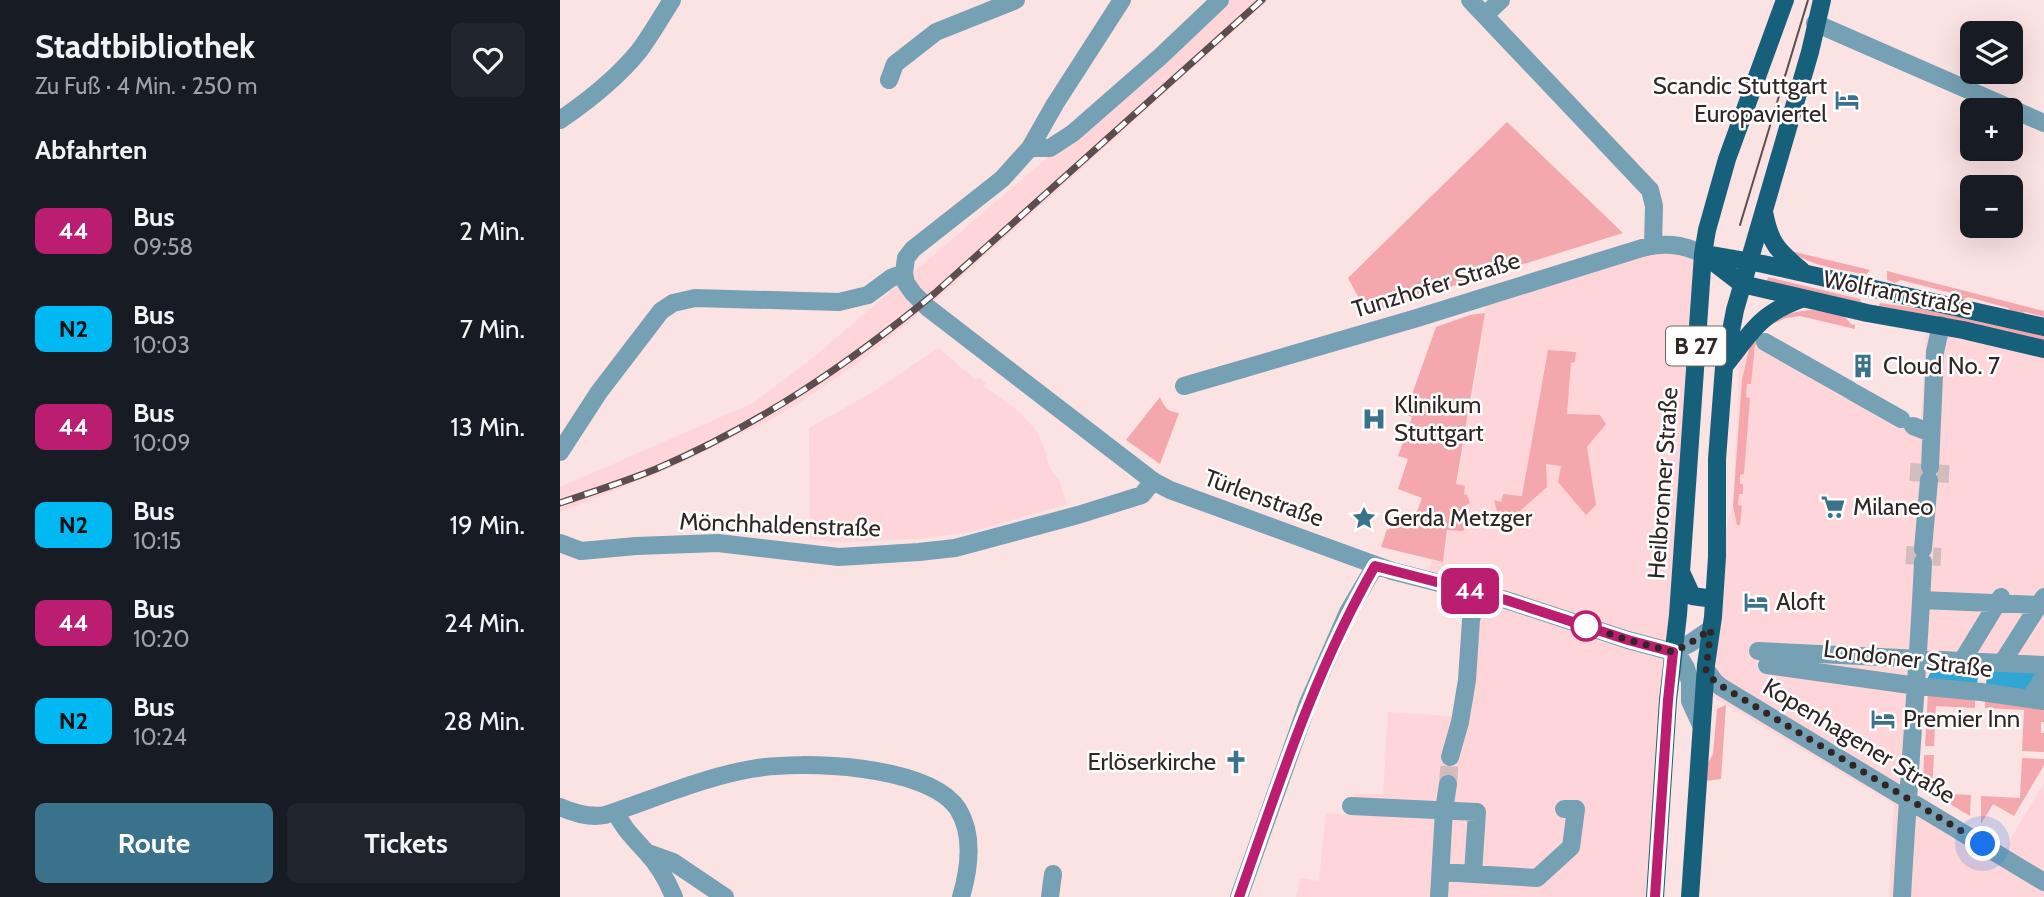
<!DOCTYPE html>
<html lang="de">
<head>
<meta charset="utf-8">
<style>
  body { margin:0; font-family:Cabin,sans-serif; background:#20242c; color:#f1f3f6; height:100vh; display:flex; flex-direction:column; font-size:26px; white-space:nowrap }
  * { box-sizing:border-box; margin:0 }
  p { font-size:23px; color:#9ea1a6 }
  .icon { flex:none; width:38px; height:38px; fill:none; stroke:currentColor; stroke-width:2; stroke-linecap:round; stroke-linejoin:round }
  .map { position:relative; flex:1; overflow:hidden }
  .drawer { display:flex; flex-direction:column; background:#171b24; width:560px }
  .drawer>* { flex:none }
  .badge { padding:0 14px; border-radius:10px; font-size:24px; line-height:46px }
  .fabs { position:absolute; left:1400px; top:21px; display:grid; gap:14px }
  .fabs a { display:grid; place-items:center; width:63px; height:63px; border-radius:10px; background:#171b24; box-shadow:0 7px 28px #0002; font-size:35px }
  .you { position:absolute; width:35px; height:35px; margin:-18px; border:5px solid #fff; border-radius:50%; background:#1a73e8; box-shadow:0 0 0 10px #1a73e833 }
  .map>.badge { position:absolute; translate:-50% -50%; box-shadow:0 0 0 4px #fff }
  h2 { padding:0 35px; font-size:26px; line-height:63px }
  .round { display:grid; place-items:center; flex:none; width:74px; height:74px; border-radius:10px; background:#20242c }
  .head { display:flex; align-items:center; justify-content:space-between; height:119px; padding:0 35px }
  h1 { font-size:33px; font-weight:800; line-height:52px }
  .primary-button { display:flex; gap:14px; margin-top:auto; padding:14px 35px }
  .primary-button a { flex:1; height:80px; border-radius:10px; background:#3a728c; color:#fff; font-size:28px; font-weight:800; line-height:80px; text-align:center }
  .primary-button a+a { background:#20242c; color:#f1f3f6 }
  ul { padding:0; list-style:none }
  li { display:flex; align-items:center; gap:21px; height:98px; padding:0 35px }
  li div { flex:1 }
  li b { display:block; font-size:26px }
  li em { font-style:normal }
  li .badge { min-width:77px; font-weight:700; text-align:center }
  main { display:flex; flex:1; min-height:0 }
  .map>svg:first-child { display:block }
</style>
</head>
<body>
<main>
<section class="drawer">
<div class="head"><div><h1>Stadtbibliothek</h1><p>Zu Fuß · 4 Min. · 250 m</p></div><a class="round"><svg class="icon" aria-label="heart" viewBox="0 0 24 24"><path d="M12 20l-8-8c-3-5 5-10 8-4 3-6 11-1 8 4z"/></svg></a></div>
<h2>Abfahrten</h2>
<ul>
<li><span class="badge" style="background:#bb1e70;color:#fff">44</span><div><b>Bus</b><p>09:58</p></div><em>2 Min.</em></li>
<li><span class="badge" style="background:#00b9f2;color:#111">N2</span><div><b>Bus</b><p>10:03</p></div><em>7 Min.</em></li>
<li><span class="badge" style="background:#bb1e70;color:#fff">44</span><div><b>Bus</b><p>10:09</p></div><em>13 Min.</em></li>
<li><span class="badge" style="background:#00b9f2;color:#111">N2</span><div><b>Bus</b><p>10:15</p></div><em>19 Min.</em></li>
<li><span class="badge" style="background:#bb1e70;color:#fff">44</span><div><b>Bus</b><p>10:20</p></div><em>24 Min.</em></li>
<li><span class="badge" style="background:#00b9f2;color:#111">N2</span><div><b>Bus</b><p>10:24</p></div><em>28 Min.</em></li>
</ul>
<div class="primary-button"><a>Route</a><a>Tickets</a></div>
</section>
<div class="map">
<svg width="1484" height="897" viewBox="0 0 1484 897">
  <rect width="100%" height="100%" fill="#fbe2e3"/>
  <path fill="#fed6d9" d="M 668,0 L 708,0 L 374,302 L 302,360 L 245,399 L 210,420 L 105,470 L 0,512 L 0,487 L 193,403 L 254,357 L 493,153 Z
    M 1093,249 L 1140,258 L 1110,657 L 1086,897 L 736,897 L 740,878 L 759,881 L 766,813 L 792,815 L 793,794 L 823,794 L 828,712 L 904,717 L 921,590 L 869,577 L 872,559 L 883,561 L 920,354 L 926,300 Z
    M 1366,330 L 1484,355 L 1484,668 L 1375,663 L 1356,693 L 1349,798 L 1442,853 L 1484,783 L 1484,897 L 1329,897 L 1334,804 L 1153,697 L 1165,535 L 1173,505 L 1181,331 L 1360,435 Z
    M 378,348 L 416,380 L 419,378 L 426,383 L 424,386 L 462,414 L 477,432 L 485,450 L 490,469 L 499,479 L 507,504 L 411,532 L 356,539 L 287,542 L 250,540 L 249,428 L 318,389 Z"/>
  <path fill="#f4a8ae" d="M 947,122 L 1063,233 L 807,313 L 788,278 Z
    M 1231,251 L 1310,270 L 1306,275 C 1282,269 1251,267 1231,251 Z
    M 1327,271 L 1484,311 L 1484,317 L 1465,312 L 1459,315 L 1452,313 L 1448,308 L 1408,297 L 1402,300 L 1395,298 L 1391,293 L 1341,280 L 1335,283 L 1327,280 Z
    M 1208,277 L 1300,299 L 1302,304 L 1206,284 Z
    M 1320,303 L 1390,313 L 1484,333 L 1484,343 L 1318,308 Z
    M 1253,310 L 1284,316 L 1291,324 L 1295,325 L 1295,329 L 1240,316 L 1226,318 L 1210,325 C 1224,314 1235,311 1253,310 Z
    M 925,313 L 896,484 L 905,486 L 904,494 L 907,495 L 910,503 C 898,508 900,518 905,527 L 903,531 L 887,530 L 883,562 L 821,547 L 827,529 L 829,530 L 832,521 L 851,528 L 862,498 L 838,489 L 848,459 L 838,456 L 852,417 L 845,414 L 876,327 L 910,315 Z
    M 1199,333 L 1203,335 L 1195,345 L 1191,384 L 1187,384 L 1186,397 L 1190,398 L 1184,474 L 1180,475 L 1180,484 L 1183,484 L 1183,494 L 1179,494 L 1178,505 L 1182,506 L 1180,525 L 1177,525 L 1173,506 L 1182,380 L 1190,345 Z
    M 988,350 L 1016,352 L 1015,362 L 1011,363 L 1007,414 L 1040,415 L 1046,424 L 1027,447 L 1036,505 L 1026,515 L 998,482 L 1001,466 L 986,464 L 987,487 L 959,512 L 938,516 L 934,500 L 941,502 L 943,494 L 962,496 Z
    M 600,397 C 604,407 608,412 619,413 L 600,464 L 566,440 Z
    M 1368,693 L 1415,700 L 1415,708 L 1376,706 L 1374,746 L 1365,746 Z
    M 1425,701 L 1484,707 L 1484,722 L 1481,722 L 1481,733 L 1484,733 L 1484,752 L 1462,751 L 1464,710 L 1425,708 Z
    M 1166,705 L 1161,779 L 1146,781 L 1148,763 L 1153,754 L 1157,709 Z
    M 1364,755 L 1374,755 L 1372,793 L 1411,795 L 1410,816 L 1363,788 Z
    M 1462,758 L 1484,759 L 1484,765 L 1454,816 L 1433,804 L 1421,824 L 1421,796 L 1460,798 Z"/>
  <path fill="#31a6d4" d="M 1374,666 L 1419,666 L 1417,685 L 1367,679 Z
    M 1427,667 L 1484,669 L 1470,692 L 1426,686 Z"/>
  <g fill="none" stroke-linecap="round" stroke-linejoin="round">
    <path stroke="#d3bcbd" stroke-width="18" stroke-dasharray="18 9" stroke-linecap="butt" d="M 1350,472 L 1389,474
      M 1346,555 L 1381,557
      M 888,784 L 890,757"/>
    <path stroke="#76a0b4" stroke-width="18" d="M 562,0 L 495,104 L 470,148 L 442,179 L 353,249 L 346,258 L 344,273 L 346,283 L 353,293 L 367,307 L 593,481 L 610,490 L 832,571 L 946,600 L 1068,640 L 1113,652 L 1119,656 L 1126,668 L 1130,682 L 1130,701 L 1141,725
      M 910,0 L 1090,190 L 1094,206 L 1093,245
      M 925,15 L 941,0
      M 1255,23 L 1484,123
      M 329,80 L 335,64 L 376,32 L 456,0
      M 0,120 C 28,101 57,78 79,51 C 91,35 101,17 112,0
      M 470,148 L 490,148 L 513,133 L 601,56 L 660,0
      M 1205,342 L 1290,390
      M 624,386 L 857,318 L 1082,248 C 1104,242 1122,244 1143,254
      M 1293,392 L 1341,419
      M 1353,426 L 1371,433
      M 0,452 L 39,392 L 101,311 L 113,303 L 135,298 L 279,302 L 308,295 L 331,278 L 344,273
      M 1370,467 L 1375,352 L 1381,325
      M 0,543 L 21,551 L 76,546 L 158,543 L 279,557 L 359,552 L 395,548 L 518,515 L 582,495 L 593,481
      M 1363,549 L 1369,480
      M 1361,600 L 1478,605
      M 1198,651 L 1484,665
      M 1113,652 L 1129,644 L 1151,629
      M 1402,661 L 1441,597
      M 1442,663 L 1484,597
      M 1207,665 L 1357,686 L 1421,692 L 1484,701
      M 1146,670 L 1155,682 L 1161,687 L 1484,882
      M 1469,699 L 1484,677
      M 890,757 L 900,722 L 907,680 L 911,620 L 918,593
      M 791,806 L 917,812 L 913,874
      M 0,807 C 14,813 29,818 45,815 C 94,799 141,778 191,769 C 240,760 368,764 398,809 C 414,835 409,870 401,897
      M 56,812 C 63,829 75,839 87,853 C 99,866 107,880 114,897
      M 88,853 L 113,862 L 165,897
      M 881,872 L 977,878 L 1011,847 L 1016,809 L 1004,809
      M 490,897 L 493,874
      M 679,897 L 748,703 L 788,612 L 815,566
      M 879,897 L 884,810 L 888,784
      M 1342,897 C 1348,785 1358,674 1363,562"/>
    <path stroke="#17607c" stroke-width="18" d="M 1204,212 C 1210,244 1218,251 1242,271
      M 1143,254 L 1182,284 L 1307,313 L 1403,330 L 1484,349
      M 1146,254 L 1203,264 L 1484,327
      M 1166,364 C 1192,331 1200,314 1241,299
      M 1122,574 L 1132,596 L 1154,599
      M 1095,897 L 1108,700 L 1118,615 L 1143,254 L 1147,230 L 1167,159 L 1225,0
      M 1130,897 L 1146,665 L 1153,617 L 1157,557 L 1157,459 L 1164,367 L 1175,310 L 1250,52 L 1262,0"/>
    <path stroke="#5c4d4e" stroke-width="2" d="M 1180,225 L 1248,0"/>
    <g stroke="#5c4d4e" stroke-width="7">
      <path id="rail" d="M 0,503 C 32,492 64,482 96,469 C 199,425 289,364 375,293 L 702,0"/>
    </g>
    <use href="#rail" stroke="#fff" stroke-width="4.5" stroke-dasharray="13" stroke-linecap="butt"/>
  </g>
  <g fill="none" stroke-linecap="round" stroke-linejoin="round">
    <g stroke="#fff" stroke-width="16">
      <path id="line" d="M 679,897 C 719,784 755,670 815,566 L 946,600 L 1068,640 L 1113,652 L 1108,700 L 1095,897"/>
    </g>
    <use href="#line" stroke="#bb1e70" stroke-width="10"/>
    <path stroke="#312526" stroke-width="7" stroke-dasharray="0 12.6" d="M 1026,626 L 1068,640 L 1113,652 L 1129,644 L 1151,629 L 1146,670 L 1155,682 L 1423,844"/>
  </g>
  <defs>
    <g id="hotel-bare" transform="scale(1.89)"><path d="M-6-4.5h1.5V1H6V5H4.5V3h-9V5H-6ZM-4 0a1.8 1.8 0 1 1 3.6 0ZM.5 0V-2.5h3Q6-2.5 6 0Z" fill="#3a728c" stroke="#fff" stroke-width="2.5" paint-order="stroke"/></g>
    <g id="building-bare" transform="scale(1.89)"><path d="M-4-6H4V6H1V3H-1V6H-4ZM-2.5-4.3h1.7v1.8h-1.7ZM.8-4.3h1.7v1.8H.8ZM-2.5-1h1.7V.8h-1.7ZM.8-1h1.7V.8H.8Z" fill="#3a728c" stroke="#fff" stroke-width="2.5" paint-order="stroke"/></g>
    <g id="hospital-bare" transform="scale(1.89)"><path d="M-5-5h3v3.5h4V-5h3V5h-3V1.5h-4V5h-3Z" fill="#3a728c" stroke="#fff" stroke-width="2.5" paint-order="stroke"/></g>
    <g id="supermarket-bare" transform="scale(1.89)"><path d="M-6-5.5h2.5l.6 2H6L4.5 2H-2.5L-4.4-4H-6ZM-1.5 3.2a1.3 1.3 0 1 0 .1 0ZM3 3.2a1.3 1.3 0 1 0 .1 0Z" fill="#3a728c" stroke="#fff" stroke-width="2.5" paint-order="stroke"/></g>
    <g id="sight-bare" transform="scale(1.89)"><path d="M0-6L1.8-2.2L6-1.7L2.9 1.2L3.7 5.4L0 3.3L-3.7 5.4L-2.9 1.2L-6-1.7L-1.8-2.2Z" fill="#3a728c" stroke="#fff" stroke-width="2.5" paint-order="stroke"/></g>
    <g id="church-bare" transform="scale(1.89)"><path d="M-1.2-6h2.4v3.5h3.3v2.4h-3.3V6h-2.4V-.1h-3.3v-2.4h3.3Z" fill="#3a728c" stroke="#fff" stroke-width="2.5" paint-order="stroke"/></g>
  </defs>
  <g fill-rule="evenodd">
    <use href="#hotel-bare" x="1287" y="100"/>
    <use href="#building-bare" x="1303" y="366"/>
    <use href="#hospital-bare" x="814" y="419"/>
    <use href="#supermarket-bare" x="1273" y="507"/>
    <use href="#sight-bare" x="804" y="518"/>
    <use href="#hotel-bare" x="1196" y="602"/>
    <use href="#hotel-bare" x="1323" y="719"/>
    <use href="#church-bare" x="676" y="762"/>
  </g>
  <circle fill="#fff" stroke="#bb1e70" stroke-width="3.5" cx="1026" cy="626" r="14"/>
  <g text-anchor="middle" stroke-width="5" stroke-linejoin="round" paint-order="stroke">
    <rect fill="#fff" stroke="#6f6667" stroke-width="2" x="1106" y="326.5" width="60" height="39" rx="5"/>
    <g font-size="23" font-weight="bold" fill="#312526">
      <text x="1136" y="354">B 27</text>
    </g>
    <g font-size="24" fill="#312526" stroke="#fff" text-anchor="start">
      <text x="1267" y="94" text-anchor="end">Scandic Stuttgart<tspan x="1267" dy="28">Europaviertel</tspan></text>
      <text x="1323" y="374">Cloud No. 7</text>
      <text x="834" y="413">Klinikum<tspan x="834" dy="28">Stuttgart</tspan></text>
      <text x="1293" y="515">Milaneo</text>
      <text x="824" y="526">Gerda Metzger</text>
      <text x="1216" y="610">Aloft</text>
      <text x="1343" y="727">Premier Inn</text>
      <text x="656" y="770" text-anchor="end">Erlöserkirche</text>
    </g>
    <g font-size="24" fill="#312526" stroke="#fff">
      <text transform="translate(876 285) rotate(-17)" y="8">Tunzhofer Straße</text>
      <text transform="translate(1338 293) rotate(11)" y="8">Wolframstraße</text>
      <text transform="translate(1103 483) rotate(-86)" y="8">Heilbronner Straße</text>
      <text transform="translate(704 498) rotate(20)" y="8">Türlenstraße</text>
      <text transform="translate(220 525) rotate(2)" y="8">Mönchhaldenstraße</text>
      <text transform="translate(1348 659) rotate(7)" y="8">Londoner Straße</text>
      <text transform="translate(1299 741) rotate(31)" y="8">Kopenhagener Straße</text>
    </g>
  </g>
</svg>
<div class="fabs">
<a><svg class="icon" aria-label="layers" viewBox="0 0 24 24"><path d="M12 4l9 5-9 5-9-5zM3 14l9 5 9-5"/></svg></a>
<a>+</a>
<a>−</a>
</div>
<div class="you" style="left:1423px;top:844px"></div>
<b class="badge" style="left:910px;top:591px;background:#bb1e70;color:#fff">44</b>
</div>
</main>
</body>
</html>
